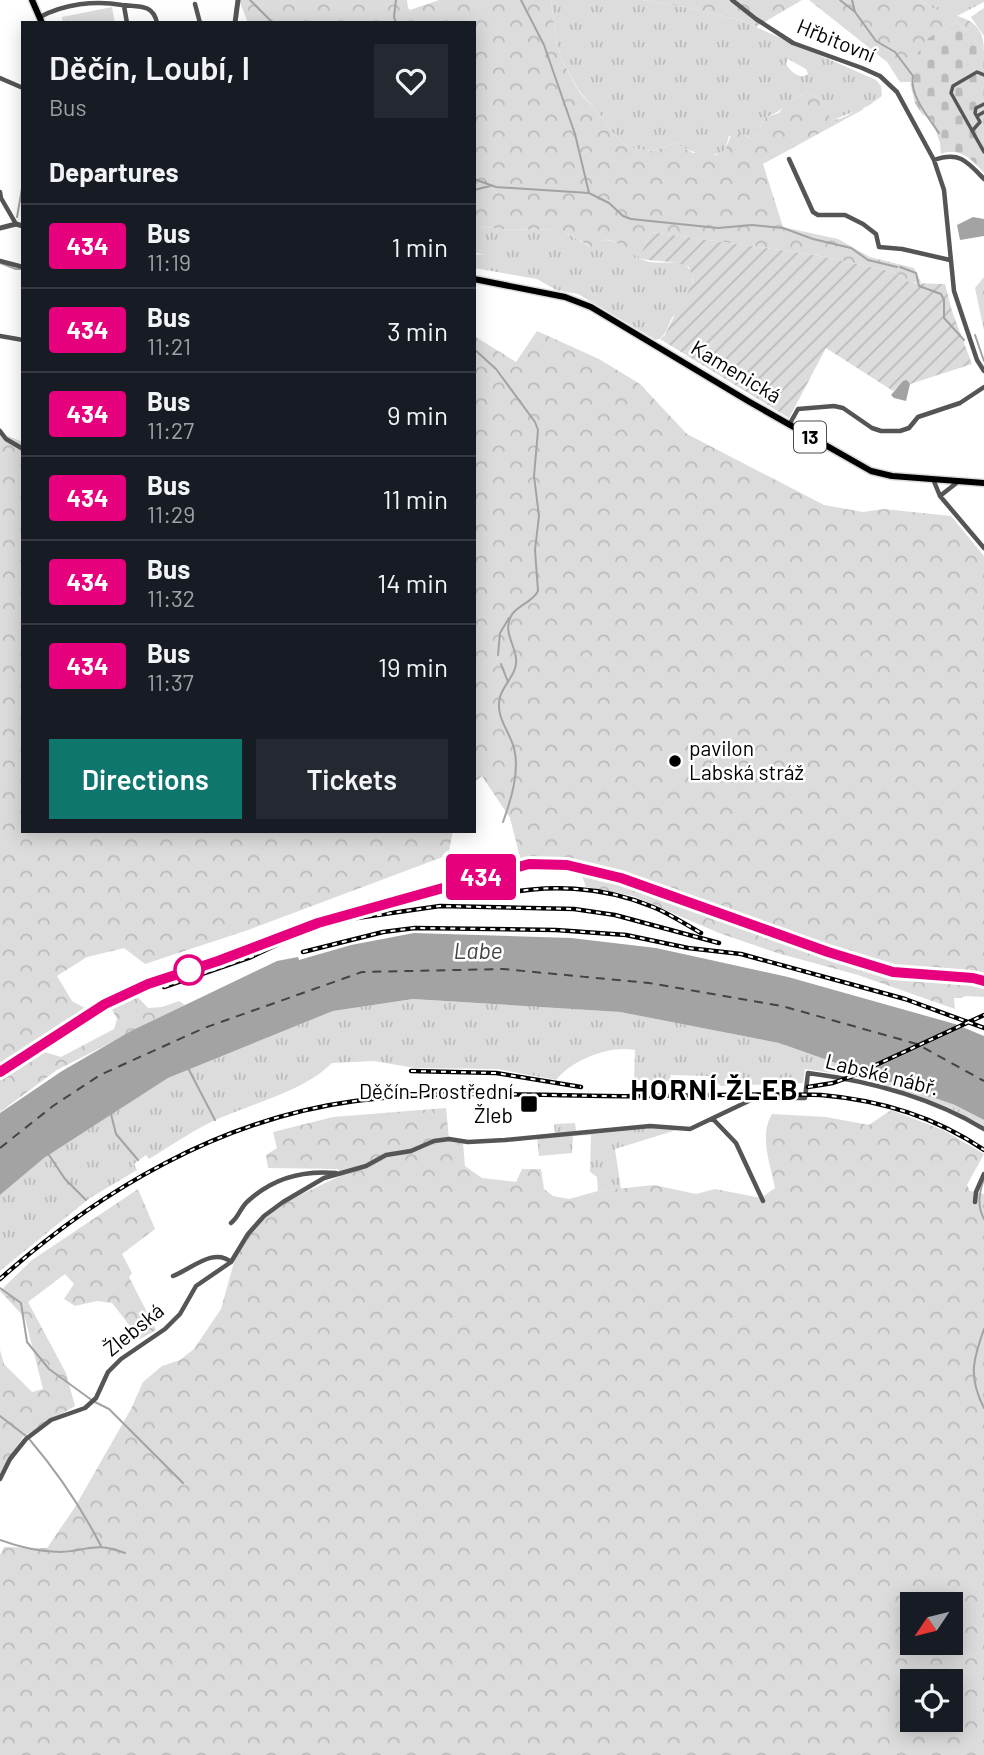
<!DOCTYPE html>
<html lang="en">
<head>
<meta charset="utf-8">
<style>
  body { margin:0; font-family:Barlow,sans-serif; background:#242831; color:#f1f3f6; height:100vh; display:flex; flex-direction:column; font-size:26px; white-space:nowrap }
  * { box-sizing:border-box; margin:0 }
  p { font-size:23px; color:#9ea1a6 }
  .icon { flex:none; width:38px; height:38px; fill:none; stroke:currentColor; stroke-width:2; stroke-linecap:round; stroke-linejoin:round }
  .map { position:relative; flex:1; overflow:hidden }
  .details { position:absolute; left:21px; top:21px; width:455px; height:812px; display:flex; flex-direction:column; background:#171b24; border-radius:0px; box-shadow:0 4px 18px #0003 }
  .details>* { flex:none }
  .badge { padding:0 14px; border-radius:5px; font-size:24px; line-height:46px }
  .needle { width:46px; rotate:235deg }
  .fabs { position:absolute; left:900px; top:1592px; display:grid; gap:14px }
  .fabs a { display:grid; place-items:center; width:63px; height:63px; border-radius:0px; background:#171b24; box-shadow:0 4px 18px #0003; font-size:35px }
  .map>.badge { position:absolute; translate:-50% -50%; box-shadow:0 0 0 4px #fff }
  h2 { padding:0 28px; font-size:26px; line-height:63px }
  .round { display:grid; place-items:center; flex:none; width:74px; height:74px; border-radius:0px; background:#242831 }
  .headline { display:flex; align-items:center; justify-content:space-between; height:119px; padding:0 28px }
  h1 { font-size:33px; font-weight:600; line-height:52px }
  .action { display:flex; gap:14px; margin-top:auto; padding:14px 28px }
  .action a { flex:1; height:80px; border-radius:0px; background:#0f766e; color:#fff; font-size:28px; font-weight:600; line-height:80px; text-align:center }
  .action a+a { background:#242831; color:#f1f3f6 }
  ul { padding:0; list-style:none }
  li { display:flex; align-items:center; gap:21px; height:84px; padding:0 28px; border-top:2px solid #363941 }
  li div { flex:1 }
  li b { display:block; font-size:26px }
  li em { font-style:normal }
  li .badge { min-width:77px; font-weight:700; text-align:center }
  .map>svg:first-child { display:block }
</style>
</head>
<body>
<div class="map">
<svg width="984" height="1755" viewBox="0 0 984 1755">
  <defs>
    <pattern id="grass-tufts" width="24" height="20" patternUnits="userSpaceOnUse" patternTransform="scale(1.75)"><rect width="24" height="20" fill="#dcdcdc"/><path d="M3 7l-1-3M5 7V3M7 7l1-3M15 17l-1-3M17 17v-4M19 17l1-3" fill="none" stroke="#bbb"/></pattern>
    <pattern id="forest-crowns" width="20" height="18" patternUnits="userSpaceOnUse" patternTransform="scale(1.75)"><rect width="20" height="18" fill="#dcdcdc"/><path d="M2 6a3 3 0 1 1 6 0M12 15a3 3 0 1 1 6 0" fill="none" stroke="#bbb"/></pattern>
    <pattern id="cemetery-stones" width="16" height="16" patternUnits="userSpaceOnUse" patternTransform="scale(1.75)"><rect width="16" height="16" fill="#dcdcdc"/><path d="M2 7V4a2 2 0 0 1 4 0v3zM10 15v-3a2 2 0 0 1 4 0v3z" fill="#bbb"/></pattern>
    <pattern id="garden-furrows" width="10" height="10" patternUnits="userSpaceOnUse" patternTransform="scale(1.75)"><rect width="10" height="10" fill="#dcdcdc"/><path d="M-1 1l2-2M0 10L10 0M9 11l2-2" fill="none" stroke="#bbb"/></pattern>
  </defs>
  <rect width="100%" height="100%" fill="#fff"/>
  <path fill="url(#grass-tufts)" fill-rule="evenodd" d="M 551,0 L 643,0 L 690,8 L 740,20 L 876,80 L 881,86 L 882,96 L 868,106 L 833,120 L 828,117 L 819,98 L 806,92 C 790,100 784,111 766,117 L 760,127 L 760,133 L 751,139 L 745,135 L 729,136 L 725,150 C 711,161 688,151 675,143 L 653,151 L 637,149 L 627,146 L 612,132 L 599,113 L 579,91 L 562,60 L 556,40 ZM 788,59 L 806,69 L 808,74 C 799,80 791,72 786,64 Z
    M 920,0 L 984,0 L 984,2 L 955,17 C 943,12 931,9 920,0 Z
    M 984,8 L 984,36 L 971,17 Z
    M 474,225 L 497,229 L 562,230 L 590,247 C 615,226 628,258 650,262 C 662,264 673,261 684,264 C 698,273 692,293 683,305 C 680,310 675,313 672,318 C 667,327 667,336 656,340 L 578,294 L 556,290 L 537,279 L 474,268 L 474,254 L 484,255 L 474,252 Z
    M 413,999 L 620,1012 L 779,1043 L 956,1105 L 984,1120 L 984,1126 L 948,1107 L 847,1073 L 846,1075 L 805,1069 L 803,1083 L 721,1086 L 709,1076 L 671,1075 L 670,1081 L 634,1080 L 635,1050 C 609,1045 572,1060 556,1080 L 497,1069 L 415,1068 L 374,1061 L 332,1063 C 304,1091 256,1102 220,1118 C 195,1129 172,1145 149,1159 L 146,1155 L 134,1164 L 137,1170 L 90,1198 L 0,1271 L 0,1195 L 44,1158 L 168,1078 L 333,1011 Z
    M 575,1123 L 576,1131 L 650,1126 L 680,1129 L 615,1149 L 621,1189 L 598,1191 L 597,1177 L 590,1172 L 591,1135 L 573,1136 L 572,1153 L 539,1156 L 537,1137 L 555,1134 L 554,1124 Z"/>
  <path fill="url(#forest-crowns)" fill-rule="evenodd" d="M 239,0 L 407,0 L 408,8 L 410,10 L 439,0 L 551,0 L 556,40 L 562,60 L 579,92 L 599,113 L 612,132 L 627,146 L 637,149 L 653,151 L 675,143 L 693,153 L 703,151 L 716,155 L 725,150 L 732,133 L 739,132 L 751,139 L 760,133 L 760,127 L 766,117 L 779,113 L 785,105 L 806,92 L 819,98 C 823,103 824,108 827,113 C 833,128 851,113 861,107 L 864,109 L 763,164 L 783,227 L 838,239 L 870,257 L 914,268 L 921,282 L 911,283 L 894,272 L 815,255 L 651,232 L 639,258 C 622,249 611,229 591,247 L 562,230 L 497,229 L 474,225 L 474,23 L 248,23 Z
    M 643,0 L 802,0 L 756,27 L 740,20 L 690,8 Z
    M 809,0 L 920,0 C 944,21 984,8 984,50 L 957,22 L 928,38 L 913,76 L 914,82 L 900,82 L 887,62 Z
    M 984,277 L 984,331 L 975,288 Z
    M 537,331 L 599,359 L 640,384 L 687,434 L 824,505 L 863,512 L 884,509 L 951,516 L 984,556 L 984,977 L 974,974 L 920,973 L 892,969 L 828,949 L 625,876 L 560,861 L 521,861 L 510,818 L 482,776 L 474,782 L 474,336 L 516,362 Z
    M 0,428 L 5,435 L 23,442 L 23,831 L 453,831 L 448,855 L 251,929 L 145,964 L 124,948 L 87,957 L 57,976 L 72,1001 L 85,1008 L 86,1010 L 0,1066 Z
    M 581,873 C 687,894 784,948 889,974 C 920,982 953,981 984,986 L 984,997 L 965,996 L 962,998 L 954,998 L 955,1009 L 858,975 L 777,953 L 719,933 L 633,896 L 586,887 Z
    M 134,993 L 148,1008 L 162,1007 L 179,1001 L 185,1005 L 57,1070 L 0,1112 L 0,1075 L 38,1050 L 61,1057 L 114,1029 L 117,1019 L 109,1004 Z
    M 446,1108 L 449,1140 L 463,1143 L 465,1166 L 482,1178 L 516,1182 L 522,1169 L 541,1169 L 544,1189 L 553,1196 L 569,1199 L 598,1191 L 654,1185 L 696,1194 L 715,1189 L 761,1198 L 775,1188 C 770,1163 759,1136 772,1114 L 826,1117 L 869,1125 L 891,1110 L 943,1130 L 984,1154 L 967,1185 L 970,1191 L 984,1194 L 984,1755 L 0,1755 L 0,1555 L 4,1547 L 47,1548 L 75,1507 L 131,1409 L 143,1382 L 162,1366 L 180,1360 L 194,1349 L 221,1309 L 236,1255 L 255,1226 L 283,1203 L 340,1176 L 338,1169 L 268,1168 L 266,1155 L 277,1148 L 273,1132 L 333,1117 ZM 912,1605 L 950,1605 L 950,1643 L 912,1643 ZM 912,1682 L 950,1682 L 950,1720 L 912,1720 Z
    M 138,1189 L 155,1229 L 122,1254 L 132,1273 L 129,1277 L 156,1330 L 140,1339 L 112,1303 L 97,1301 L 75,1306 L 64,1299 L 74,1284 L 65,1274 L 28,1302 L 66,1373 L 75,1406 L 23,1437 L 0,1473 L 0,1350 L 4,1364 L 32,1392 L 43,1389 L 25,1318 L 0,1291 L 32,1260 Z"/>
  <path fill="url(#cemetery-stones)" d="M 957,22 L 984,50 L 984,173 C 973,160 959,146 941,154 L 940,143 L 932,120 L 922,114 L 915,103 L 910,83 L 914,82 L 913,76 L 908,68 L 928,38 Z"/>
  <path fill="url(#garden-furrows)" d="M 651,232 L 815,255 L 894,272 L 911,283 L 945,284 L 952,311 L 972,364 L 910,384 L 907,380 L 893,391 L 826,348 L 789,418 L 660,339 L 665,335 L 676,312 L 683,305 L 690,288 L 693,280 L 689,267 C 674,259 656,263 639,258 Z"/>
  <path fill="#dcdcdc" d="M 112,7 L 115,23 L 63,23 L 62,17 Z"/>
  <path fill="#a3a3a3" d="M 973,217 L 984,219 L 984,236 L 960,240 L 957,225 Z
    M 907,380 L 910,384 L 906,401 L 894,398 L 891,395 L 903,381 Z
    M 414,933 L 571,938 L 656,948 L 788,977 L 955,1024 L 984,1036 L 984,1120 L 955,1105 L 779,1043 L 620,1012 L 413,999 L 333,1011 L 168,1078 L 44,1158 L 0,1195 L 0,1113 L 62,1071 L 131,1031 L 277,961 L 298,957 L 299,960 L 351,945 Z"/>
  <path fill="#fff" d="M 963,1023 L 968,1025 L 860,1075 L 854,1073 Z"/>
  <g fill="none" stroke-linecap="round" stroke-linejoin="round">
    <path stroke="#a3a3a3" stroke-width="2" d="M 250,0 L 273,23
      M 396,0 L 394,17 L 396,23
      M 521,0 L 544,45 L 575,134 L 589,193
      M 840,0 L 855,12 L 876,41 L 895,52 L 913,76 C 909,95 929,118 939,133
      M 852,0 L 855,12
      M 474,179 L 496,187 L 589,193 L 609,203 L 623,216 L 631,219 L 718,228 L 752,225 L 783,228 L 813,239 L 851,248 L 868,260 L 897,267
      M 474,190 L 490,186
      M 17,217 L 23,183
      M 0,263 L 16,269 L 22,269
      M 900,267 L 916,273 L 919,286 L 941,294 L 944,300 L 944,318 L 964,340
      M 975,335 L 984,361
      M 474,349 L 496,369 L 535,422 L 538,430 L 534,476 L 539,516 L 535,550 L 538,591 C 532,603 517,605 511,616 C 503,631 514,643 516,658 C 518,674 504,683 500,697 C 495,717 509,730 514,748 C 520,771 511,800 503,822
      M 498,655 L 500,633 L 509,618
      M 501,664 L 508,682
      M 502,874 L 504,885
      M 188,1068 L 215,1120
      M 111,1114 L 116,1134 L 138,1160
      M 49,1155 L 65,1179 L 86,1200
      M 984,1179 C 979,1193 977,1206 984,1219
      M 0,1288 L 21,1303 L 27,1342 L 49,1369 L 93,1401 L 109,1409 L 183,1483
      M 984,1329 C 973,1360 968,1377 984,1408
      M 0,1416 L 26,1436
      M 30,1440 C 58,1473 81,1507 101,1546
      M 0,1540 C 19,1547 39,1552 60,1552 C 89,1551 94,1541 125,1553"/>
    <path stroke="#444" stroke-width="2" stroke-dasharray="9 7" stroke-linecap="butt" d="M 0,1148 L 53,1106 L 100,1075 L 204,1028 L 362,972 L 503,969 L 649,983 L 782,1006 L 917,1044 L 984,1081"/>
    <g stroke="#dbdbdb" stroke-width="9">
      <path id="primary" d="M 32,0 L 42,23
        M 474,279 L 565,297 L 591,307 L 748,401 L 871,471 L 892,476 L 984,483
        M 0,1072 L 105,1004 L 137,988 L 318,923 L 529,864 L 567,865 L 621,878 L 828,952 L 893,972 L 973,978 L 984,981"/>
    </g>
    <path stroke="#555" stroke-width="3.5" d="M 984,75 L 977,72 L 953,86 L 951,93 L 984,152
      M 977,116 L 984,112
      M 972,131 L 980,122 L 975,113 L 976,108 L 984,104"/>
    <path stroke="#555" stroke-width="4.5" d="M 732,0 L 756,19 L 793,43 L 862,68 L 880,76 L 897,92 L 934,160 L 944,190 L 954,291 L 977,360 L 984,371
      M 195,4 L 200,23
      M 124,6 L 127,23
      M 40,17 C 64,4 95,0 122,5 C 137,7 153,3 157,23
      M 0,78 L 23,88
      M 789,159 L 813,212 L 818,215 L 845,215 L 863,224 L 876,234 L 879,247 L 902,249 L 950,260
      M 934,160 C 959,151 967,161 984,179
      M 0,192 L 1,198 L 16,224
      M 0,261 L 23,267
      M 0,336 L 23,340
      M 789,425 L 798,409 L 834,406 L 843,408 L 872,428 L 881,431 L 900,431 L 909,428 L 918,417 L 960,403 L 984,387
      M 0,431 L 6,439 L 23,449
      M 933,479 L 940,496 L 984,548
      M 940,496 L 959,481
      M 713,1119 L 736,1143 L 763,1201
      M 975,1202 L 976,1192 L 984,1174
      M 231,1223 C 239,1217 240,1208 248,1201 C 273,1178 303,1170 336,1173
      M 173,1276 C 191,1269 214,1247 231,1262
      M 0,1479 L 10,1459 L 26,1439 L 51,1420 L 85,1408 L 96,1398 L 108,1372 L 121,1359 L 165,1329 L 180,1314 L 196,1286 L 231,1262 L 248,1234 L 264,1216 L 283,1202 L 324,1178 L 366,1166 L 386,1155 L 411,1151 L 434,1141 L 449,1139 L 468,1142 L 505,1140 L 650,1126 L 690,1129 L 755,1098 L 805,1098 L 808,1073 C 870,1081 931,1097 984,1129"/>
    <path stroke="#555" stroke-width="5" d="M 235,23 L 238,0
      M 0,228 L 16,224 L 23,226"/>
    <use href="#primary" stroke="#000" stroke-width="6"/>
    <g stroke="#000" stroke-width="4.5">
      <path id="rail" d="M 494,896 C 546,883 603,886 653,907 C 670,914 685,924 701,933
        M 357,918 L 440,906 L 574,909 L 615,915 L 719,943
        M 303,952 L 383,932 L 415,928 L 556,930 L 626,935 L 688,948 L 741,954 L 905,999 L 984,1028
        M 164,987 L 251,957 L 302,933 L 365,915
        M 411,1071 L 496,1073 L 581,1087
        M 808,1087 L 833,1083 L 850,1077 L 984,1015
        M 0,1279 C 100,1190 221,1119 355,1101 C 435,1090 522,1095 604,1096 C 676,1097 748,1093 821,1095 C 879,1100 936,1117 984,1150"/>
    </g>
    <use href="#rail" stroke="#fff" stroke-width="2" stroke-dasharray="5" stroke-linecap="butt"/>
  </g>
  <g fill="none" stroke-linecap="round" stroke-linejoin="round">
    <g stroke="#fff" stroke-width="16">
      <path id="line" d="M 0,1072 L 105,1004 L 148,984 L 218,961 L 318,923 L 529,864 L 567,865 L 621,878 L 828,952 L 893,972 L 973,978 L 984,981"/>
    </g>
    <use href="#line" stroke="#e6007e" stroke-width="10"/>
  </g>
  <g fill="#000" stroke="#fff" stroke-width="2.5">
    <circle cx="675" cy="761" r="7"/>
    <rect x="520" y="1095" width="18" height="18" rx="3.5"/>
  </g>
  <circle fill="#fff" stroke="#e6007e" stroke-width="3.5" cx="189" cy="970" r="14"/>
  <g text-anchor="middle" stroke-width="5" stroke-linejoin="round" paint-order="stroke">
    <rect fill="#fff" stroke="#4c4c4c" stroke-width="2" x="794" y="421.5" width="32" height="31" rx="5"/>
    <g font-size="19" font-weight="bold" fill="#000">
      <text x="810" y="444">13</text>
    </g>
    <g font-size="21" fill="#000" stroke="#fff">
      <text transform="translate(836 41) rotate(22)" y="7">Hřbitovní</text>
      <text transform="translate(736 372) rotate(31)" y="7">Kamenická</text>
      <text transform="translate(882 1075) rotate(14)" y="7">Labské nábř.</text>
      <text transform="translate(134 1330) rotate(-39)" y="7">Žlebská</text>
    </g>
    <g font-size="21" fill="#000" stroke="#fff" text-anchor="start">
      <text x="689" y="756">pavilon<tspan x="689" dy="24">Labská stráž</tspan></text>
      <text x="513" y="1099" text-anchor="end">Děčín-Prostřední<tspan x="513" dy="24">Žleb</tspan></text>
    </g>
    <g font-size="23" font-style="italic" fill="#444" stroke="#fff">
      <text x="478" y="959">Labe</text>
    </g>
    <g font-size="28" font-weight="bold" letter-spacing="2" fill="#000" stroke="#fff">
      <text x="715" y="1100">HORNÍ ŽLEB</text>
    </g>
  </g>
</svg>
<div class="fabs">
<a><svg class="needle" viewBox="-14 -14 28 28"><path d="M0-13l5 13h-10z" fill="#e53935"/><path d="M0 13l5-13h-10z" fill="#9ea1a6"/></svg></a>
<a><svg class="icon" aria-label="locate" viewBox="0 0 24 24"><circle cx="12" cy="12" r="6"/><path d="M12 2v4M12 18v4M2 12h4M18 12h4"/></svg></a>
</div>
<b class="badge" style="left:481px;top:877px;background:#e6007e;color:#fff">434</b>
<section class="details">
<div class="headline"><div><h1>Děčín, Loubí, I</h1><p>Bus</p></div><a class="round"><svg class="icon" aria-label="heart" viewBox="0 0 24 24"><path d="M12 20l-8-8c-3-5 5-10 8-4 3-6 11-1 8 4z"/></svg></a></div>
<h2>Departures</h2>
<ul>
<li><span class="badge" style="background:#e6007e;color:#fff">434</span><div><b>Bus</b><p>11:19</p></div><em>1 min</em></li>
<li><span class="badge" style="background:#e6007e;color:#fff">434</span><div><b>Bus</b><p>11:21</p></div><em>3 min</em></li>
<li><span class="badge" style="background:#e6007e;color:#fff">434</span><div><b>Bus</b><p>11:27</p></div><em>9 min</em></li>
<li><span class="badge" style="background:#e6007e;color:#fff">434</span><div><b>Bus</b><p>11:29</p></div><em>11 min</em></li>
<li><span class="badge" style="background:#e6007e;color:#fff">434</span><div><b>Bus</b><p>11:32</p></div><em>14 min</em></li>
<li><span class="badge" style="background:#e6007e;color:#fff">434</span><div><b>Bus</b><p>11:37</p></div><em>19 min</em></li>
</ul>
<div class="action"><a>Directions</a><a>Tickets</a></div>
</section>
</div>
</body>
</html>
